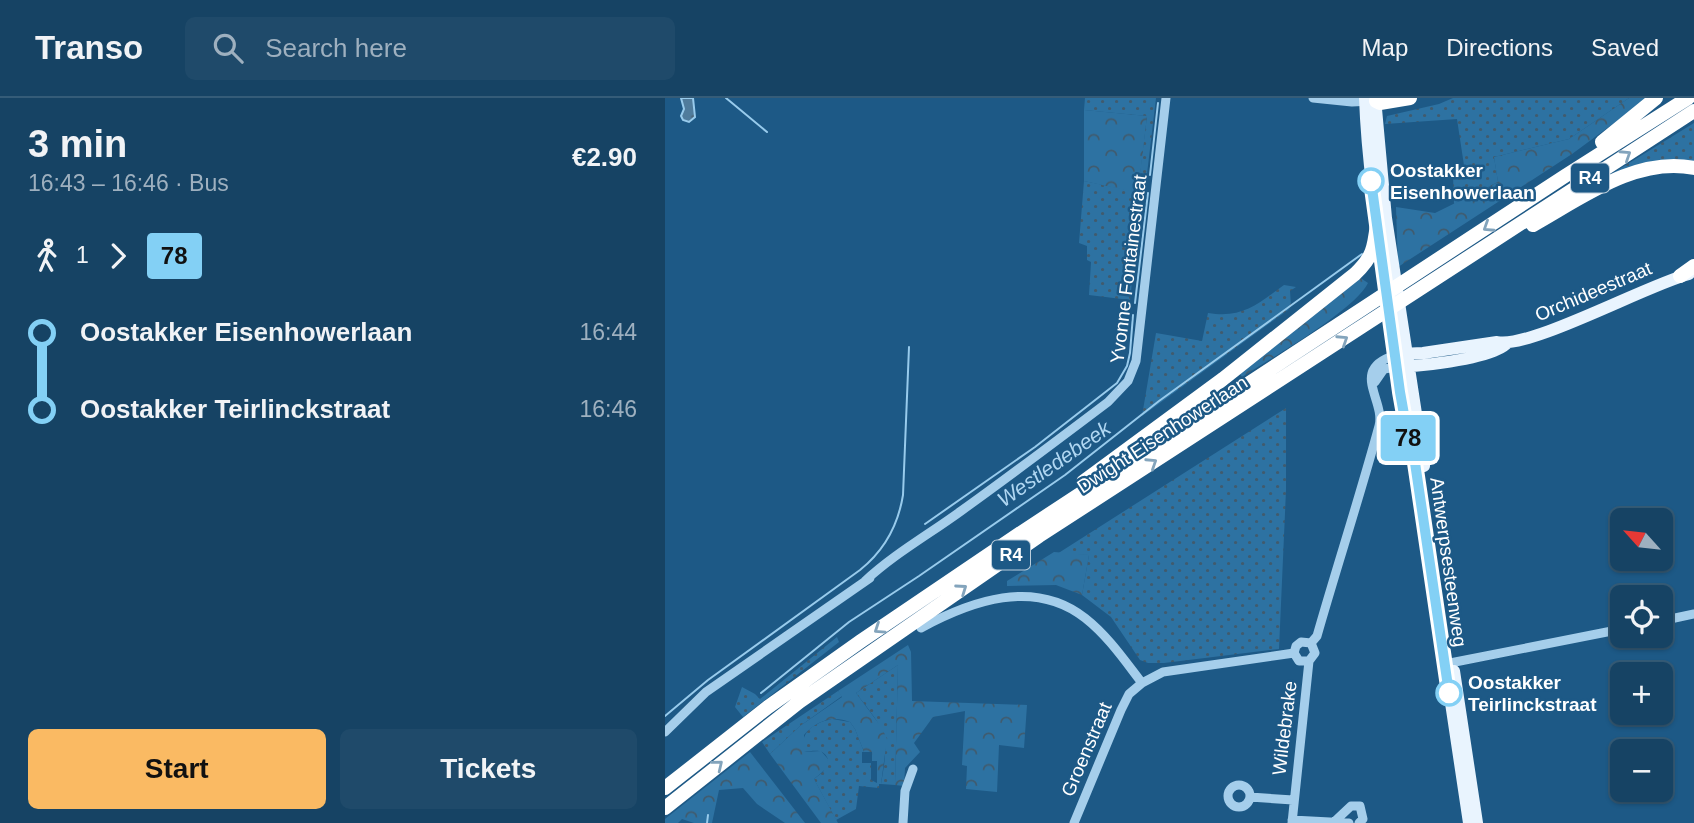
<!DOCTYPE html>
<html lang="en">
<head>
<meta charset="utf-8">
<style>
  body { margin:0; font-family:Arial,sans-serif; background:#1f4a6a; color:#f1f3f6; height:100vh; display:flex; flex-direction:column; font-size:26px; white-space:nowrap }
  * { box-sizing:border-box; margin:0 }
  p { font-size:23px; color:#9eb0bf }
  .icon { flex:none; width:38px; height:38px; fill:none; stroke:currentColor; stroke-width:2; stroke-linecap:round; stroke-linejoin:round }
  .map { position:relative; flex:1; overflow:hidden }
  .drawer { display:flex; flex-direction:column; background:#164364; width:665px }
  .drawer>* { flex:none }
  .badge { padding:0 14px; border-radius:5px; font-size:24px; line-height:46px }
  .needle { width:46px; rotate:297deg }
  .tools { position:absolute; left:945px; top:410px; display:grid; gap:14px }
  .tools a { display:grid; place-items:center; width:63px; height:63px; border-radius:10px; background:#164364; box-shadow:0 2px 5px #0004,0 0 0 2px #355c78; font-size:35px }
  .map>.badge { position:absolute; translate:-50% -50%; box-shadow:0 0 0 4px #fff }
  .legs { display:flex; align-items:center; gap:10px; height:77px; padding:0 28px; font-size:23px }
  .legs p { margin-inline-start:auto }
  .summary { display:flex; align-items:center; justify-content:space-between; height:119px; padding:0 28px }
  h1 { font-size:38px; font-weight:700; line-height:52px }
  .button { display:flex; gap:14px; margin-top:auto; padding:14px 28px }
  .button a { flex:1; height:80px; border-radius:10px; background:#faba63; color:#111; font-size:28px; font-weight:700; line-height:80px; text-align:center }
  .button a+a { background:#1f4a6a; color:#f1f3f6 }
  ul { padding:0 28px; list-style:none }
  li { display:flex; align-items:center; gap:24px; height:77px; font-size:26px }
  li i { display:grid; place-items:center; width:10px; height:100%; margin:0 9px; background:currentColor }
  li i::after { content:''; width:18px; height:18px; margin:-9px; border:5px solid; border-radius:50%; background:#164364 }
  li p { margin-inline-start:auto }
  li:first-child i { background:linear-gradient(#0000 50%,currentColor 0) }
  li:last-child i { background:linear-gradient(currentColor 50%,#0000 0) }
  header { display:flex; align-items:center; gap:42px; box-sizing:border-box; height:98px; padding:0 35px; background:#164364; border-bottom:2px solid #355c78 }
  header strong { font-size:33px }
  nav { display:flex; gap:38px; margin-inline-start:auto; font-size:24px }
  .search { width:490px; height:63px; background:#1f4a6a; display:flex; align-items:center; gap:18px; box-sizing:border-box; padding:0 24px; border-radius:10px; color:#9eb0bf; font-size:26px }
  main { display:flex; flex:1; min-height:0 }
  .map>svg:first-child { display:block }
</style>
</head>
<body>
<header>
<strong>Transo</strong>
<div class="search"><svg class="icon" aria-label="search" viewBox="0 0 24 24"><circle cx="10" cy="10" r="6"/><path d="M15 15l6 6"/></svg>Search here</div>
<nav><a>Map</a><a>Directions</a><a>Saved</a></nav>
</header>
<main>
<section class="drawer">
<div class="summary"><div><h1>3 min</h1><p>16:43 – 16:46 · Bus</p></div><b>€2.90</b></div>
<div class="legs"><svg class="icon" aria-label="walk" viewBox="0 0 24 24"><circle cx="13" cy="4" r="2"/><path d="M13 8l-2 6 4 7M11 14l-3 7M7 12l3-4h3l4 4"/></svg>1<svg class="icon" aria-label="forward" viewBox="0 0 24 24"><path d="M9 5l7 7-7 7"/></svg><b class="badge" style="background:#83d0f5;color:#111">78</b></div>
<ul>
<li><i style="color:#83d0f5"></i><b>Oostakker Eisenhowerlaan</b><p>16:44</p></li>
<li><i style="color:#83d0f5"></i><b>Oostakker Teirlinckstraat</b><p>16:46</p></li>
</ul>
<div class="button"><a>Start</a><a>Tickets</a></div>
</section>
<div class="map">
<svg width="1029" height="725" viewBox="0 0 1029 725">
  <defs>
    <pattern id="grass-dots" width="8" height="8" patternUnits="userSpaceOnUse" patternTransform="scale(1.75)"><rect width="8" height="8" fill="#2d72a2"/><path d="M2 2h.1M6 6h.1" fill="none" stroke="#405b6e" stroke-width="1.8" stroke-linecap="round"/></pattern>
    <pattern id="forest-crowns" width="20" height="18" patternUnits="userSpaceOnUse" patternTransform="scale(1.75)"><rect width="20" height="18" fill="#2d72a2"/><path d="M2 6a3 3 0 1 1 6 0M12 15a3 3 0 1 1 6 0" fill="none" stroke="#405b6e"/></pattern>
    <pattern id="water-ripples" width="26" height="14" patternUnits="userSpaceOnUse" patternTransform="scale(1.75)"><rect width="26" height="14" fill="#507c9c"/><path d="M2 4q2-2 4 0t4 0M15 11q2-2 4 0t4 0" fill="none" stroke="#4e6474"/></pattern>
  </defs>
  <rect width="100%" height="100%" fill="#1d5986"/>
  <path fill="url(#grass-dots)" d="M 420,0 L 491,0 L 482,76 L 475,75 L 482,18 L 419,12 Z
    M 788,0 L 964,0 L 904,41 L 829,59 L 833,84 L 789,106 L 788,77 L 800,74 L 792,21 L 720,26 L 722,18 L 774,6 Z
    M 1029,25 L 1029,66 L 947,78 L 948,75 Z
    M 419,83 L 477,95 L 465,202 L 424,197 L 426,164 L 422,162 L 422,148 L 414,145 Z
    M 619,187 L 631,189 L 625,193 L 626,208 L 623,212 L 477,318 L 491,235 L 537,243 L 543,215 C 577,221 593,206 619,187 Z
    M 621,310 L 621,392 L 614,551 L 499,565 L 483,565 L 475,562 L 446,519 L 417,497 L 424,457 L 392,456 Z
    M 172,539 L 174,544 L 78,619 L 70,609 L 77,589 L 90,596 L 95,601 Z
    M 233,567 L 230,687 L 216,686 C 225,636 221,634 191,595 Z
    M 173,593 L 177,598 L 135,628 L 105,656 L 97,644 Z
    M 167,621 L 185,624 L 190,631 L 199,654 L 197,654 L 197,665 L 206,665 L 206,682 L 214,686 L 214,690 L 194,688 L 191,711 L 171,722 L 149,681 L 158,674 L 163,661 C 158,650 149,653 139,654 C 134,634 149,625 167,621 Z"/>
  <path fill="url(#forest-crowns)" d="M 964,0 L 983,0 L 907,56 L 733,169 L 731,109 L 770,115 L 833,84 L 829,59 L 904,41 Z
    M 419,12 L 482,18 L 473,95 L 419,83 Z
    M 694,179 L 703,185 C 690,212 605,261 577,279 L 573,273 Z
    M 389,454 L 424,457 L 417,497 L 391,487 L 342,488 L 342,483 Z
    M 243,547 L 246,554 L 247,603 L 362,607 L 359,650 L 334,647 L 332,694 L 301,691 L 302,668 L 297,667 L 300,613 L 268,619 L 249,645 L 255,654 L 240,670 L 239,688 L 230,687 L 233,567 L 191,595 L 217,630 L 222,641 L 216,686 L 212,686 L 212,663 L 207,663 L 207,654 L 199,654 L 190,631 L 185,624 C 167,617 151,623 139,637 L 139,654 L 156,653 L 163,661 C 163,671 156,675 149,681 L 173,725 L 156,725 L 105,656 L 135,628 L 177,599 L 173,593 Z
    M 85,654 L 140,725 L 120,725 L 92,706 L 78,690 L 54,692 L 47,725 L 29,725 L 17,721 L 13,725 L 0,725 L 0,721 Z"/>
  <path fill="url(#water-ripples)" stroke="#98cbec" stroke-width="2" d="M 16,0 L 28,0 L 30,19 L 24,24 L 18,22 L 16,18 L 19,11 Z"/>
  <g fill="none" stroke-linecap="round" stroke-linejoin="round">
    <path stroke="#98cbec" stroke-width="2" d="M 61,0 L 102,34
      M 485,77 L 493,5
      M 470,205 L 483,95
      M 260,426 L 370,349 L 452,285 L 462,268 L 465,255 L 468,217
      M 96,595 L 184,524 L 254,478 L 400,377 L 494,303 L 697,156
      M 0,618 L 43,582 L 195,472 C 220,452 233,428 238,397 L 244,249
      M 42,725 L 43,717"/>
    <path stroke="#a5ceeb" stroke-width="9" d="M 648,0 L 687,4 L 706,3
      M 710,284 L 719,271 L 732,269
      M 200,483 C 229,456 263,437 296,413 C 345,378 394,341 443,304 L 463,283 L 471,263 L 501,0
      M 996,523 L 1029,516
      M 256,530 C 306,503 369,480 420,520 C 443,538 460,563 477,585
      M 646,545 L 652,538 C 672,468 695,398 714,328 C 721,302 683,271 731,257
      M 629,555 L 634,563 L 644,563 L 650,555 L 646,545
      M 629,555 L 631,548 L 636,544 L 646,545
      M 780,566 L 957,531
      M 0,634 L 41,594 L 205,480
      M563 698a11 11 0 1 1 22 0a11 11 0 1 1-22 0Z
      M 585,699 L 628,702
      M 627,722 L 684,725
      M 669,724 L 686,708 L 695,708 L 698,721 L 694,725
      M 238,725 L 240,693 L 248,671
      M 409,725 L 456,612 L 464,596 L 477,585 L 498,574 L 629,555
      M 627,725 L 644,563"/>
    <path stroke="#e9f4fe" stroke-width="12" d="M 700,0 C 703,81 718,161 729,241 C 733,270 736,334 749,358 L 804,725
      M 710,0 L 721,120 L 759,368
      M 735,256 L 758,255 L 832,244 C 865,251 982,187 1024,176
      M 737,269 C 761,267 824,261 841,246
      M 789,573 L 812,725"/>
    <path stroke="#fff" stroke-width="14" d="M 711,3 L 715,5 L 745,0
      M 937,44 L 991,0
      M 868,127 C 915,101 971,58 1029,70
      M 1015,178 L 1029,168
      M 418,384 L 558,281 L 690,176 C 708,159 709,150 712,126
      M 0,690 L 103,609 L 196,543 L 351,438 L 900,78 L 1023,0
      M 0,710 L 134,604 L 374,438 L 1029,13"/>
  </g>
  <defs><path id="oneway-chevron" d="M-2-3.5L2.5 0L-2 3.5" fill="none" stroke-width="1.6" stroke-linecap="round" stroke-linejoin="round" transform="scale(1.75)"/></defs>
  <g stroke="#83a4bc">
    <use href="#oneway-chevron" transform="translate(961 57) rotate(-33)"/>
    <use href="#oneway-chevron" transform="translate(823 129) rotate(147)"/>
    <use href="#oneway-chevron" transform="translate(678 242) rotate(-33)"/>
    <use href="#oneway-chevron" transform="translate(487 365) rotate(-33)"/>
    <use href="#oneway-chevron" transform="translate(297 491) rotate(-35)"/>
    <use href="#oneway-chevron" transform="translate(214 531) rotate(146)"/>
    <use href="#oneway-chevron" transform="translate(53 667) rotate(-39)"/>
  </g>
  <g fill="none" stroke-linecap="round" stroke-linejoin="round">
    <g stroke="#fff" stroke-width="16">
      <path id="line-1" d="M 706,83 L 735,294 L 743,339 L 749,358 L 784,595"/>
    </g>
    <use href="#line-1" stroke="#83d0f5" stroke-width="10"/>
  </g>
  <g fill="#fff" stroke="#83d0f5" stroke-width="3.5">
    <circle cx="706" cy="83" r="12"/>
    <circle cx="784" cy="595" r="12"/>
  </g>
  <g text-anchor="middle" stroke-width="5" stroke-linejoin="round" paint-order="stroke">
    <g fill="#1d5986" stroke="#bbcddb" stroke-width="2">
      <rect x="906" y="65.5" width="38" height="29" rx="5"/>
      <rect x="327" y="442.5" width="38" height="29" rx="5"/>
    </g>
    <g font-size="18" font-weight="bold" fill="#fff">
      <text x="925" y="86">R4</text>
      <text x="346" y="463">R4</text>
    </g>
    <g font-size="19" font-weight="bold" fill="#fff" stroke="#1d5986" text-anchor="start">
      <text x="725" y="79">Oostakker<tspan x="725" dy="22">Eisenhowerlaan</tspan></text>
      <text x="803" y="591">Oostakker<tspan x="803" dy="22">Teirlinckstraat</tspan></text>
    </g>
    <g font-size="19" fill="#fff" stroke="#1d5986">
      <text transform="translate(463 171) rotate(-83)" y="7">Yvonne Fontainestraat</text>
      <text transform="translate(928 193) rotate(-23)" y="7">Orchideestraat</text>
      <text transform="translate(497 336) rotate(-33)" y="7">Dwight Eisenhowerlaan</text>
      <text transform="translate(784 464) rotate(82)" y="7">Antwerpsesteenweg</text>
      <text transform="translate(619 630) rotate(-83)" y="7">Wildebrake</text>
      <text transform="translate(421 651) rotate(-67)" y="7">Groenstraat</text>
    </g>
    <g font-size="21" font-style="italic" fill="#b0d7f2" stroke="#1d5986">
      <text transform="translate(389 366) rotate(-35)" y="7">Westledebeek</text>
    </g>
  </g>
</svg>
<div class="tools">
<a><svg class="needle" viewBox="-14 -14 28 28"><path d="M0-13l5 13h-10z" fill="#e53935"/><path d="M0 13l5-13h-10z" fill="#9eb0bf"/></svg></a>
<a><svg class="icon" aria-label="locate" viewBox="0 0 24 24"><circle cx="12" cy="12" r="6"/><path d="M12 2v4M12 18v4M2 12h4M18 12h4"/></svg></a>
<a>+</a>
<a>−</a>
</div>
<b class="badge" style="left:743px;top:340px;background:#83d0f5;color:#111">78</b>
</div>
</main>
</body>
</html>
